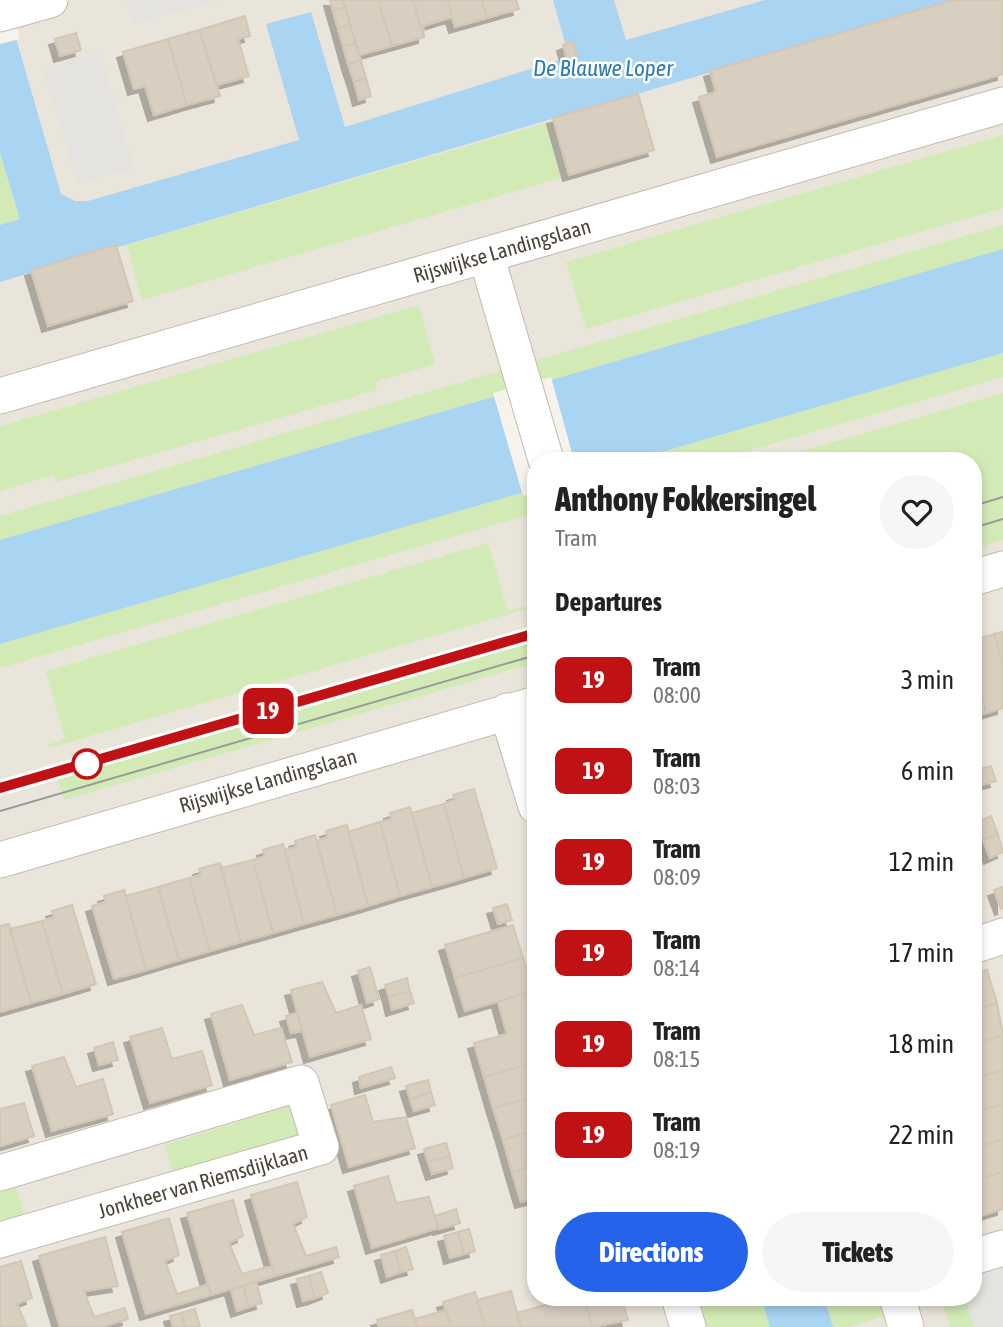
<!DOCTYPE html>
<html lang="en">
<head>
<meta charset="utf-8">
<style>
  body { margin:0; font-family:"Asap Condensed",sans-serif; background:#f6f6f6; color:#222; height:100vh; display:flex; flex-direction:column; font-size:26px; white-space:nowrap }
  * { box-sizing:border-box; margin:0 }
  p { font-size:23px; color:#767676 }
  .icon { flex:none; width:38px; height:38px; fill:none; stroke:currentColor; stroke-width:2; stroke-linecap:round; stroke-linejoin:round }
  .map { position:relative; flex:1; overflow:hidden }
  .drawer { position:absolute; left:527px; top:452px; width:455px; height:854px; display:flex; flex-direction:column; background:#fff; border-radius:28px; box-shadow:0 4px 10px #0003 }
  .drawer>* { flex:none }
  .badge { padding:0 14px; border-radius:10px; font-size:24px; line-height:46px }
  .map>.badge { position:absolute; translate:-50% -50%; box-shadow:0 0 0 4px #fff }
  h2 { padding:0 28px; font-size:26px; line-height:63px }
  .round { display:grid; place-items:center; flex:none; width:74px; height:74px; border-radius:37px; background:#f6f6f6 }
  .summary { display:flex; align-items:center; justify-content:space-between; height:119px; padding:0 28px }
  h1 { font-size:33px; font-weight:800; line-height:52px }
  .action { display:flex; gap:14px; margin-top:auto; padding:14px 28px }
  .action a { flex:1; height:80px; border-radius:42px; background:#2563eb; color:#fff; font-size:28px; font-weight:800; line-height:80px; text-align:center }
  .action a+a { background:#f6f6f6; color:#222 }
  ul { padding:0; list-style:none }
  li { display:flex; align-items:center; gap:21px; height:91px; padding:0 28px }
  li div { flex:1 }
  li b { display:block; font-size:26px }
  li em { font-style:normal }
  li .badge { min-width:77px; font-weight:700; text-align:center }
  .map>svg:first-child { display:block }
</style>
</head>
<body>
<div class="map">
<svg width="1003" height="1327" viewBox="0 0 1003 1327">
  <defs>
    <filter id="shadow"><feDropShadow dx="-6" dy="6" stdDeviation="0" flood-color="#0004"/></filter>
  </defs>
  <rect width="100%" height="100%" fill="#f6f3ec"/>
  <path fill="#eae5da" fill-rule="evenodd" d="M 0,0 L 1003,0 L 1003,1327 L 0,1327 ZM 536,460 L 973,460 L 973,1297 L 536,1297 Z"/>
  <path fill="#d2eab5" d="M 546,123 L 561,178 L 142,300 L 127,245 Z
    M 1003,135 L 1003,208 L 586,329 L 566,262 Z
    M 0,153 L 20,219 L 0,225 Z
    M 1003,225 L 1003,249 L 0,540 L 0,516 Z
    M 419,305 L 435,364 L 375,382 L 377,390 L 56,482 L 54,475 L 0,491 L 0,426 Z
    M 1003,353 L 1003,377 L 716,460 L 634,460 Z
    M 1003,393 L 1003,540 L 973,549 L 973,460 L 771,460 Z
    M 535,489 L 535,513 L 0,668 L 0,644 Z
    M 488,543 L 508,611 L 525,606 L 526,609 L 49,748 L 48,745 L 65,739 L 46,671 Z
    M 531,626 L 535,642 L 535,663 L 64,800 L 54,765 Z
    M 289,1106 L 299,1137 L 174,1176 L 165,1145 Z
    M 16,1188 L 25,1218 L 0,1225 L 0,1192 Z
    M 695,1297 L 761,1297 L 770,1327 L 704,1327 Z
    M 824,1297 L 883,1297 L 886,1315 L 850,1327 L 833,1327 Z
    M 941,1297 L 965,1297 L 974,1327 L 950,1327 Z"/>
  <path fill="#e5e3e0" d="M 126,0 L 218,0 L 133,24 Z
    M 100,51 L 134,168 L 77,184 L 43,68 Z
    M 1003,1267 L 1003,1327 L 974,1327 L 965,1297 L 973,1297 L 973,1276 Z"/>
  <path fill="#a9d4f2" d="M 0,0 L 5,0 L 61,194 L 75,201 L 88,201 L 299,140 L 266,24 L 311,12 L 345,127 L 569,57 L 553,0 L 614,0 L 626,40 L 765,0 L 955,0 L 0,282 L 0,225 L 20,219 L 0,153 Z
    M 1003,249 L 1003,353 L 634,460 L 536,460 L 535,489 L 0,644 L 0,540 Z
    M 761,1297 L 824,1297 L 833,1327 L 770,1327 Z"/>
  <path fill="#f6f3ec" d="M 0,0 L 9,0 L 20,39 L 0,44 Z
    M 551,377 L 574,460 L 536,460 L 536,493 L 523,496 L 493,393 Z"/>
  <path fill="#d8cfc1" stroke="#d3c7b4" stroke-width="2" filter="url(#shadow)" d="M 330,0 L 343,0 L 345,7 L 333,11 Z
    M 343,0 L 378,0 L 392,46 L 359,55 Z
    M 378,0 L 413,0 L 424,37 L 392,46 Z
    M 413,0 L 448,0 L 455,27 L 452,17 L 423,26 L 424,37 Z
    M 448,0 L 482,0 L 487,18 L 455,27 Z
    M 482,0 L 516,0 L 519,9 L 487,18 Z
    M 953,0 L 1003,0 L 1003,74 L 717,157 L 699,97 L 716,92 L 710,71 Z
    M 345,7 L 350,25 L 338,28 L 333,11 Z
    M 245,16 L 250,36 L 238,39 L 249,76 L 217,85 L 199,30 Z
    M 350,25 L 356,43 L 343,46 L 338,28 Z
    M 199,30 L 220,96 L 187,105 L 168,39 Z
    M 76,33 L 81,50 L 60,56 L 55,39 Z
    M 168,39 L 187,105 L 154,115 L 145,86 L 134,89 L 123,52 Z
    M 573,41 L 577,56 L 567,59 L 563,45 Z
    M 356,43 L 361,61 L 348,64 L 343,46 Z
    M 361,61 L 366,78 L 354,82 L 348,64 Z
    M 366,78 L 371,96 L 359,100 L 354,82 Z
    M 638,94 L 654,150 L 569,175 L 553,118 Z
    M 116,245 L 133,301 L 48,326 L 31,270 Z
    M 1003,632 L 1003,665 L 994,634 Z
    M 994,634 L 1003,665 L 1003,708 L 986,713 L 973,667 L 973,640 Z
    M 973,667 L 986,713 L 973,717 Z
    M 991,766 L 996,781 L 977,786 L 973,771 Z
    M 474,789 L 497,868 L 464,878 L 444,804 L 455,800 L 453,795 Z
    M 444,804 L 464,878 L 432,887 L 412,813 Z
    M 410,807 L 432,887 L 400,896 L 380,822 L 392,819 L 390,813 Z
    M 991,816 L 998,834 L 983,840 L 976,822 Z
    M 380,822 L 400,896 L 368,906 L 348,832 Z
    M 347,825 L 368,906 L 337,915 L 317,841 L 328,837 L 326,831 Z
    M 998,834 L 1003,852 L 990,858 L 983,840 Z
    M 315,835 L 337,915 L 304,924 L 285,850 L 296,847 L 295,841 Z
    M 283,844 L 304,924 L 273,933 L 253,860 L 265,856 L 263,850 Z
    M 253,860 L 273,933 L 241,942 L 221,868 Z
    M 220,863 L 241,942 L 210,951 L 189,878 L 201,875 L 199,869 Z
    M 189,878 L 210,951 L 179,960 L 158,887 Z
    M 158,887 L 179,960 L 146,970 L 126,896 Z
    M 1003,887 L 1003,908 L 1001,909 L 994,890 Z
    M 124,890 L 146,970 L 114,979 L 92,906 L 106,902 L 104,896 Z
    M 507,904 L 512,920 L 498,924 L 493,908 Z
    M 72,905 L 96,984 L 63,994 L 42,921 L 54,917 L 52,911 Z
    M 42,921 L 63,994 L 31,1003 L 10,929 Z
    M 9,924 L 31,1003 L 0,1012 L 0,926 Z
    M 513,925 L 523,958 L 455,978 L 445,945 Z
    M 523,958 L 533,991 L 465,1011 L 455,978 Z
    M 370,967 L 379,999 L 367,1003 L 358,971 Z
    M 987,970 L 997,1003 L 973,1010 L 973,974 Z
    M 407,978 L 410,991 L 389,997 L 385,985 Z
    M 322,982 L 336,1013 L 361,1005 L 371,1039 L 310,1057 L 291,990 Z
    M 410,991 L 414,1003 L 392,1010 L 389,997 Z
    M 533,991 L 536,1062 L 484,1077 L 474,1043 L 507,1034 L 498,1002 Z
    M 997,1003 L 1003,1035 L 973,1044 L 973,1010 Z
    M 242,1005 L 254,1035 L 281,1028 L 292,1062 L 230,1080 L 211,1014 Z
    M 297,1013 L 302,1031 L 291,1033 L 286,1016 Z
    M 162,1028 L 172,1059 L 202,1051 L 212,1085 L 150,1103 L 130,1037 Z
    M 1003,1035 L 1003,1070 L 973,1079 L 973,1044 Z
    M 113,1042 L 118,1060 L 99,1065 L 94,1048 Z
    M 64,1057 L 76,1087 L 103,1079 L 113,1114 L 52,1131 L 32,1066 Z
    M 536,1062 L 536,1096 L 493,1108 L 484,1077 Z
    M 391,1067 L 395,1078 L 361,1088 L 359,1077 Z
    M 1003,1070 L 1003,1104 L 973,1113 L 973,1079 Z
    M 428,1080 L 431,1092 L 410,1099 L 406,1086 Z
    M 431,1092 L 435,1105 L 414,1111 L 410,1099 Z
    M 365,1095 L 373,1122 L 406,1117 L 415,1148 L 349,1167 L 331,1105 Z
    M 536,1096 L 536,1130 L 503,1140 L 493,1108 Z
    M 24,1103 L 34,1136 L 0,1146 L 0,1109 Z
    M 1003,1104 L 1003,1139 L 973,1148 L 973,1113 Z
    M 536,1130 L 536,1165 L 512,1172 L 503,1140 Z
    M 1003,1139 L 1003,1172 L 973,1181 L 973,1148 Z
    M 446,1143 L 450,1156 L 428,1162 L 424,1149 Z
    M 450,1156 L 453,1168 L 432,1174 L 428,1162 Z
    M 536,1165 L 536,1198 L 521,1202 L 512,1172 Z
    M 1003,1172 L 1003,1209 L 973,1218 L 973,1181 Z
    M 388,1176 L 396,1203 L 429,1197 L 438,1228 L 372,1248 L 354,1186 Z
    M 297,1182 L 307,1217 L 293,1224 L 306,1256 L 336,1247 L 339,1257 L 275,1276 L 251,1195 Z
    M 233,1200 L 243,1236 L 229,1243 L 242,1274 L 271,1266 L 275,1276 L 211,1295 L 187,1213 Z
    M 456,1209 L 460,1223 L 439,1229 L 435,1216 Z
    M 169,1218 L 179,1255 L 165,1261 L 177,1294 L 207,1285 L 211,1295 L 146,1314 L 122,1232 Z
    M 469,1229 L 475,1251 L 464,1254 L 458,1232 Z
    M 458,1232 L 464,1254 L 450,1258 L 444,1236 Z
    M 105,1237 L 118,1286 L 84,1291 L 94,1317 L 125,1308 L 128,1319 L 101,1327 L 60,1327 L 39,1256 Z
    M 406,1247 L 413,1269 L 401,1272 L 395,1251 Z
    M 395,1251 L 401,1272 L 387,1277 L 381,1255 Z
    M 21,1261 L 32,1298 L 17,1304 L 27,1327 L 0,1327 L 0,1267 Z
    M 321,1272 L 328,1293 L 315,1298 L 309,1276 Z
    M 309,1276 L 315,1298 L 303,1301 L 297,1279 Z
    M 256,1282 L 262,1303 L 249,1307 L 243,1286 Z
    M 243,1286 L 249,1307 L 237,1311 L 231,1290 Z
    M 511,1291 L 521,1327 L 485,1327 L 477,1300 Z
    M 475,1292 L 485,1327 L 451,1327 L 443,1302 Z
    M 573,1297 L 583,1297 L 592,1327 L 521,1327 L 517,1313 Z
    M 583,1297 L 621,1297 L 628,1320 L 592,1327 Z
    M 195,1309 L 200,1327 L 185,1327 L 181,1313 Z
    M 412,1310 L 417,1327 L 379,1327 L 377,1320 Z
    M 446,1310 L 451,1327 L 417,1327 L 415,1319 Z
    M 181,1313 L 185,1327 L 173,1327 L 170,1316 Z"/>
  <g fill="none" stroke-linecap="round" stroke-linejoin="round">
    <g stroke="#c2bbae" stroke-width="37">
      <path id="street" d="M 0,14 L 50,0
        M 486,255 L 546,460
        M 0,396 L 1003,105
        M 973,578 L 1003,569
        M 507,711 L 536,806
        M 0,860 L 536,704
        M 973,946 L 1003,936
        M 0,1173 L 301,1083 L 321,1147 L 0,1240
        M 973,1257 L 1003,1248
        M 679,1297 L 688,1327
        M 897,1297 L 906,1327"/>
    </g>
    <use href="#street" stroke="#fff" stroke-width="35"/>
    <path stroke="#9a9a9a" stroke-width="2" d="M 973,506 L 1003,497
      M 973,528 L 1003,519
      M 0,788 L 536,633
      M 0,811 L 536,655"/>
  </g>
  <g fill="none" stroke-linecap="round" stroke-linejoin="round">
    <g stroke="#fff" stroke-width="16">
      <path id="line" d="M 0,788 L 536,633"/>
    </g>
    <use href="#line" stroke="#c01115" stroke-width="10"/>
  </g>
  <circle fill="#fff" stroke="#c01115" stroke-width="3.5" cx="87" cy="764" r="14"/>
  <g text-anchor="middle" stroke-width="5" stroke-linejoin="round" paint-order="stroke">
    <g font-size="21" fill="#4b4439" stroke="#fff">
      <text transform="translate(502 251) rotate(-16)" y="7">Rijswijkse Landingslaan</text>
      <text transform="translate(268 781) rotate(-16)" y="7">Rijswijkse Landingslaan</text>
      <text transform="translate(203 1182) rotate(-16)" y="7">Jonkheer van Riemsdijklaan</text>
    </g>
    <g font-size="23" font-style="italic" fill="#2e7ab2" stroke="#fff">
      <text x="603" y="76">De Blauwe Loper</text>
    </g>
  </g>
</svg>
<b class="badge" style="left:268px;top:711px;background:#c01115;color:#fff">19</b>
<section class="drawer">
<div class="summary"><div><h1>Anthony Fokkersingel</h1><p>Tram</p></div><a class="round"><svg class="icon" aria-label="heart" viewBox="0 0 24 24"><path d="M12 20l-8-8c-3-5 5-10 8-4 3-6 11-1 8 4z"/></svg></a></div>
<h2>Departures</h2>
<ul>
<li><span class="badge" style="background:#c01115;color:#fff">19</span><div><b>Tram</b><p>08:00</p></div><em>3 min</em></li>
<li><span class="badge" style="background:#c01115;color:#fff">19</span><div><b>Tram</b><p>08:03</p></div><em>6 min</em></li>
<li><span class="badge" style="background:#c01115;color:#fff">19</span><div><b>Tram</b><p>08:09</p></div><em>12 min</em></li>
<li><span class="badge" style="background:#c01115;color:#fff">19</span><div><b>Tram</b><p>08:14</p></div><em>17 min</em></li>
<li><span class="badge" style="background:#c01115;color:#fff">19</span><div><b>Tram</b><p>08:15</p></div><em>18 min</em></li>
<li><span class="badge" style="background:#c01115;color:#fff">19</span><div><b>Tram</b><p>08:19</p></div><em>22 min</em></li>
</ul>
<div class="action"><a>Directions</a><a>Tickets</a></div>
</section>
</div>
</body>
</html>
